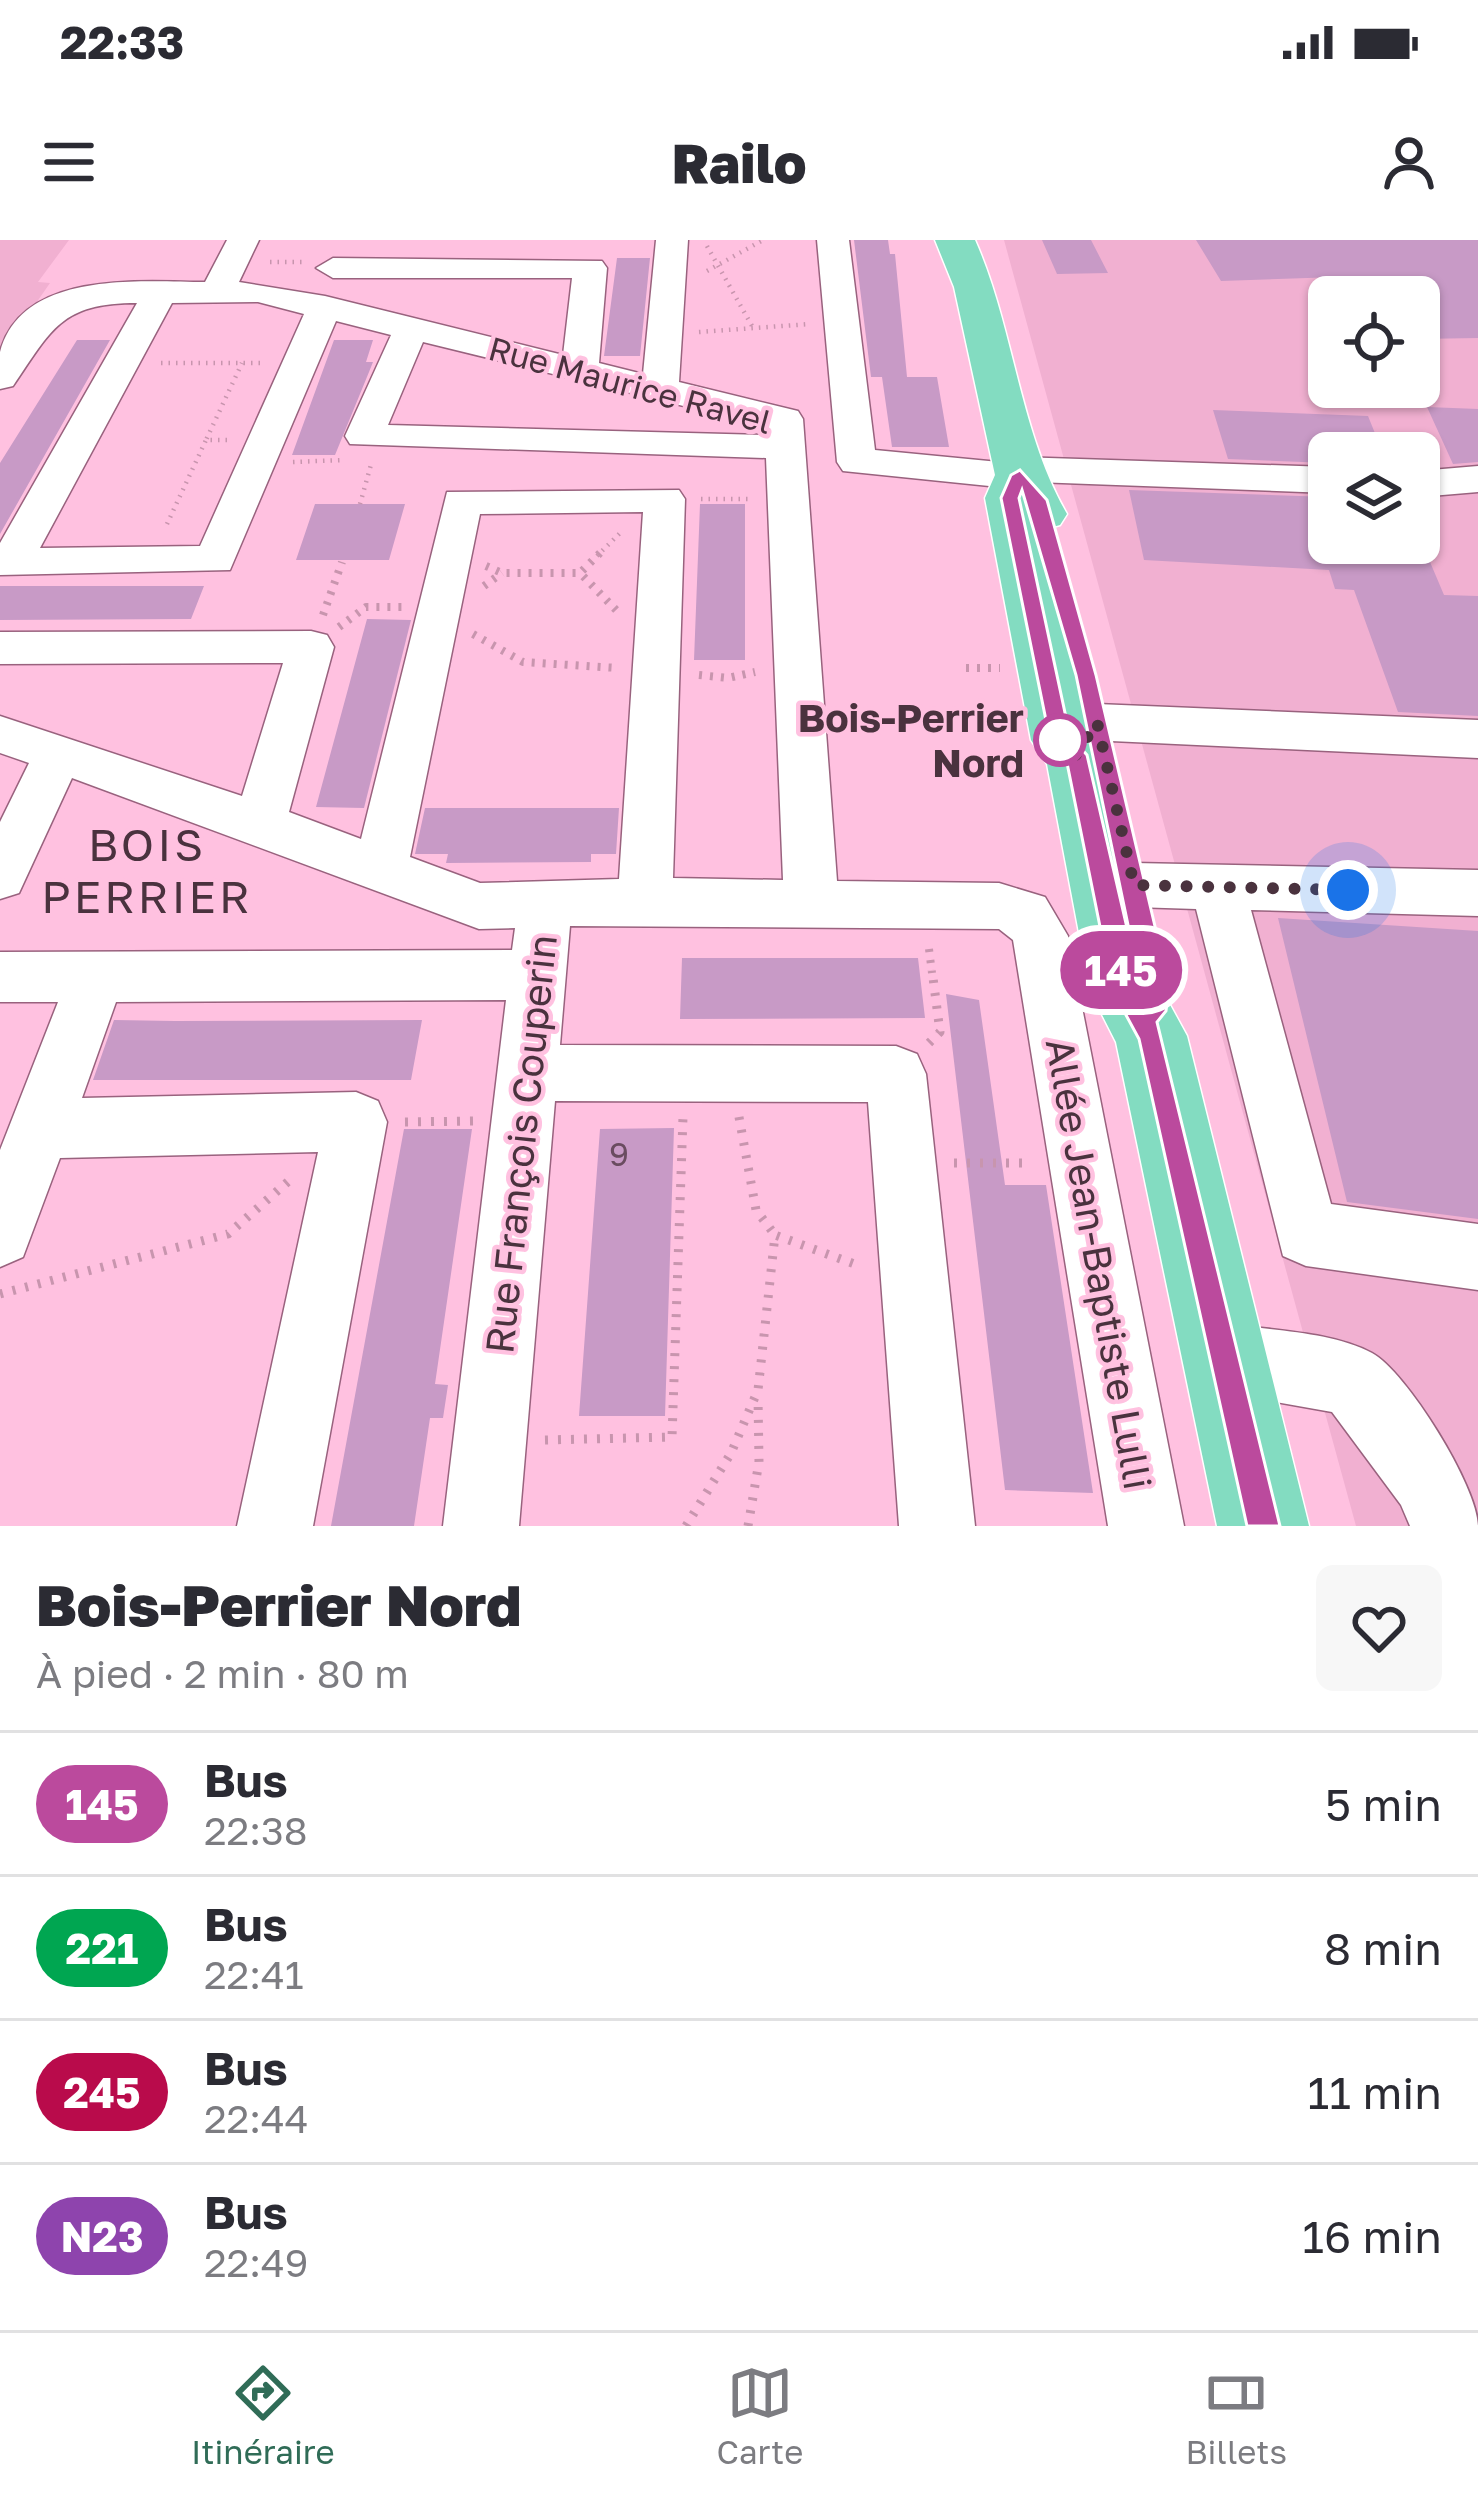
<!DOCTYPE html>
<html lang="fr">
<head>
<meta charset="utf-8">
<style>
  body { margin:0; font-family:"Golos Text",sans-serif; background:#f7f7f7; color:#2b2b33; height:100vh; display:flex; flex-direction:column; font-size:45px; white-space:nowrap }
  * { box-sizing:border-box; margin:0 }
  p { font-size:39px; color:#7c7c81 }
  .icon { flex:none; width:66px; height:66px; fill:none; stroke:currentColor; stroke-width:2; stroke-linecap:round; stroke-linejoin:round }
  .map { position:relative; height:1286px; overflow:hidden }
  .details { display:flex; flex-direction:column; background:#fff; flex:1 }
  .details>* { flex:none }
  .badge { padding:0 24px; border-radius:39px; font-size:42px; line-height:78px }
  .fabs { position:absolute; left:1308px; top:36px; display:grid; gap:24px }
  .fabs a { display:grid; place-items:center; width:132px; height:132px; border-radius:18px; background:#fff; box-shadow:0 3px 9px #0004; font-size:60px }
  .you { position:absolute; width:60px; height:60px; margin:-30px; border:9px solid #fff; border-radius:50%; background:#1a73e8; box-shadow:0 0 0 18px #1a73e833 }
  .map>.badge { position:absolute; translate:-50% -50%; box-shadow:0 0 0 6px #fff }
  .round { display:grid; place-items:center; flex:none; width:126px; height:126px; border-radius:18px; background:#f7f7f7 }
  .head { display:flex; align-items:center; justify-content:space-between; height:204px; padding:0 36px }
  h1 { font-size:57px; font-weight:800; line-height:90px }
  ul { padding:0; list-style:none }
  li { display:flex; align-items:center; gap:36px; height:144px; padding:0 36px; border-top:3px solid #e1e1e2 }
  li div { flex:1 }
  li b { display:block; font-size:45px }
  li em { font-style:normal }
  li .badge { min-width:132px; font-weight:700; text-align:center }
  .status { display:flex; justify-content:space-between; align-items:center; height:84px; padding:0 60px; background:#fff; direction:ltr }
  .status svg { height:33px; fill:currentColor }
  header { display:flex; justify-content:space-between; align-items:center; height:156px; padding:0 36px; background:#fff; font-size:54px; font-weight:800 }
  .tabs { display:flex; justify-content:space-around; align-items:center; height:168px; border-top:3px solid #e1e1e2; background:#fff; font-size:33px; color:#7c7c81 }
  .tabs a { display:grid; justify-items:center; gap:6px }
  .tabs .selected { color:#306c57 }
  .map>svg:first-child { display:block }
</style>
</head>
<body>
<div class="status"><b>22:33</b><svg viewBox="0 0 49 12"><path d="M0 12V9h3v3zM5 12V6h3v6zM10 12V3h3v9zM15 12V0h3v12zM26 1h20v11H26zM47 4h2v5h-2z"/></svg></div>
<header><svg class="icon" aria-label="menu" viewBox="0 0 24 24"><path d="M4 6h16M4 12h16M4 18h16"/></svg>Railo<svg class="icon" aria-label="person" viewBox="0 0 24 24"><circle cx="12" cy="8" r="4"/><path d="M4 21q1-7 8-7t8 7"/></svg></header>
<div class="map">
<svg width="1478" height="1286" viewBox="0 0 1478 1286">
  <rect width="100%" height="100%" fill="#ffc1e0"/>
  <path fill="#f1b0d1" fill-rule="evenodd" d="M 0,0 L 69,0 L 38,42 L 50,43 L 0,115 Z
    M 1004,0 L 1478,0 L 1478,1286 L 1356,1286 ZM 1329,57 L 1419,57 L 1419,147 L 1329,147 ZM 1329,213 L 1419,213 L 1419,303 L 1329,303 Z"/>
  <path fill="#c89ac6" d="M 854,0 L 888,0 L 890,14 L 895,14 L 907,137 L 937,137 L 949,207 L 892,207 L 882,137 L 871,137 Z
    M 1042,0 L 1091,0 L 1108,33 L 1057,34 Z
    M 1196,0 L 1478,0 L 1478,98 L 1419,99 L 1419,57 L 1351,57 L 1337,37 L 1221,41 Z
    M 617,18 L 650,18 L 640,116 L 604,116 Z
    M 77,100 L 110,100 L 0,294 L 0,223 Z
    M 334,100 L 373,100 L 366,122 L 373,122 L 369,132 L 335,215 L 292,215 Z
    M 1427,167 L 1478,169 L 1478,222 L 1453,224 Z
    M 1213,170 L 1368,176 L 1383,213 L 1329,213 L 1329,223 L 1228,219 Z
    M 1129,250 L 1329,257 L 1329,303 L 1422,303 L 1444,355 L 1478,356 L 1478,476 L 1398,472 L 1354,350 L 1335,349 L 1329,330 L 1144,320 Z
    M 315,264 L 405,264 L 389,320 L 296,320 Z
    M 700,264 L 745,264 L 745,420 L 694,420 Z
    M 0,346 L 204,346 L 191,379 L 0,380 Z
    M 367,379 L 411,380 L 364,568 L 316,567 Z
    M 425,568 L 619,568 L 616,614 L 591,614 L 591,622 L 446,623 L 448,614 L 415,614 Z
    M 1278,678 L 1478,691 L 1478,979 L 1347,962 Z
    M 682,718 L 918,718 L 925,778 L 680,779 Z
    M 946,754 L 979,760 L 1005,945 L 1046,945 L 1093,1253 L 1005,1250 Z
    M 114,780 L 175,781 L 422,780 L 411,840 L 93,840 Z
    M 674,888 L 665,1176 L 579,1176 L 600,889 Z
    M 404,889 L 472,889 L 435,1144 L 448,1145 L 443,1178 L 430,1178 L 414,1286 L 331,1286 Z"/>
  <g fill="none" stroke-linecap="round" stroke-linejoin="round">
    <g stroke="#99627e" stroke-width="3">
      <path id="minor" d="M 227,0 L 259,0 L 239,42 L 325,56 L 563,115 L 572,38 L 333,38 L 316,28 L 333,18 L 602,21 L 607,28 L 599,123 L 643,134 L 656,0 L 688,0 L 679,142 L 798,171 L 803,179 L 837,641 L 999,643 L 1045,657 L 1068,696 L 1184,1286 L 1108,1286 L 1013,700 L 999,689 L 570,686 L 560,805 L 896,806 L 917,814 L 926,834 L 975,1286 L 899,1286 L 868,862 L 555,861 L 519,1286 L 443,1286 L 506,760 L 116,762 L 82,858 L 356,852 L 378,861 L 387,882 L 313,1286 L 237,1286 L 318,912 L 60,918 L 23,1017 L 0,1027 L 0,910 L 58,762 L 0,762 L 0,712 L 512,710 L 515,688 L 479,689 L 72,538 L 19,653 L 0,659 L 0,582 L 29,523 L 0,513 L 0,476 L 242,556 L 283,423 L 0,424 L 0,392 L 311,391 L 327,395 L 334,407 L 289,572 L 361,599 L 447,252 L 679,250 L 685,259 L 673,638 L 783,640 L 766,218 L 350,204 L 345,196 L 391,95 L 336,81 L 230,330 L 0,335 L 0,303 L 137,63 C 61,63 52,89 13,146 L 0,149 C 0,138 0,122 0,112 C 22,29 143,42 205,42 ZM 258,62 L 304,74 L 200,306 L 40,308 L 172,63 ZM 423,102 L 765,186 L 765,195 L 388,185 ZM 643,272 L 619,639 L 480,643 L 410,617 L 480,274 Z
        M 817,0 L 849,0 L 875,210 L 999,222 L 1018,217 L 1329,227 L 1329,253 L 1035,242 L 999,247 L 843,231 L 837,222 Z
        M 1478,226 L 1478,252 L 1419,257 L 1419,231 Z
        M 1097,464 L 1478,480 L 1478,518 L 1111,501 L 1094,528 L 1076,534 L 1058,528 L 1051,515 C 1063,493 1073,471 1097,464 Z
        M 1134,623 L 1478,630 L 1478,676 L 1251,670 L 1331,964 L 1478,984 L 1478,1050 L 1306,1026 L 1283,1016 L 1196,669 L 1134,667 L 1115,661 L 1107,645 L 1115,629 Z
        M 1224,1083 C 1270,1091 1331,1091 1372,1113 C 1406,1131 1478,1247 1478,1286 L 1410,1286 L 1401,1265 L 1332,1172 L 1224,1153 L 1199,1143 L 1189,1118 L 1199,1093 Z"/>
    </g>
    <g stroke="#fff" stroke-width="3">
      <path id="major" d="M 935,0 L 975,0 C 1014,88 1019,191 1067,274 L 1060,285 L 1042,290 L 1089,490 L 1106,515 L 1158,743 L 1187,796 L 1309,1286 L 1217,1286 L 1116,802 L 1090,751 L 1047,524 L 1031,500 L 985,258 L 995,235 L 954,47 Z"/>
    </g>
    <path stroke="#c895ae" stroke-width="4.5" stroke-dasharray="1.5 6" stroke-linecap="butt" d="M 707,6 L 752,86
      M 270,22 L 303,22
      M 707,31 L 763,0
      M 699,92 L 810,84
      M 161,123 L 260,123
      M 227,200 L 206,200 L 242,123
      M 293,222 L 344,220
      M 701,259 L 752,259
      M 360,264 L 372,221
      M 167,284 L 206,200
      M 597,316 L 620,293"/>
    <path stroke="#c895ae" stroke-width="8" stroke-dasharray="3 8" stroke-linecap="butt" d="M 600,313 L 580,333 L 618,372
      M 486,326 L 502,333 L 580,333
      M 484,346 L 502,333
      M 323,375 L 342,322
      M 339,387 L 366,367 L 402,367
      M 473,394 L 523,422 L 618,428
      M 966,428 L 1000,428
      M 699,435 L 728,438 L 755,432
      M 929,709 L 932,733"/>
    <path stroke="#c895ae" stroke-width="9" stroke-dasharray="3 10" stroke-linecap="butt" d="M 929,803 L 940,792 L 932,730
      M 739,877 L 756,970 L 775,995
      M 405,882 L 474,881
      M 954,923 L 1029,923
      M 0,1054 L 228,994 L 291,939
      M 545,1200 L 672,1197 L 683,877
      M 686,1286 L 731,1213 L 758,1150 L 775,995 L 860,1026
      M 748,1286 L 759,1222 L 758,1157"/>
    <use href="#minor" fill="#fff" fill-rule="evenodd"/>
    <use href="#major" fill="#83dcc1" fill-rule="evenodd"/>
  </g>
  <path fill="#bb4a9d" stroke="#fff" stroke-width="3" fill-rule="evenodd" d="M 1020,230 L 1047,260 L 1096,435 L 1169,746 L 1166,771 L 1157,782 L 1280,1286 L 1247,1286 L 1139,799 L 1113,751 L 1066,518 L 1050,500 L 1001,258 L 1011,235 ZM 1022,250 L 1076,435 L 1143,757 L 1087,515 L 1070,496 L 1019,258 Z"/>
  <g fill="none" stroke-linecap="round" stroke-linejoin="round">
    <path stroke="#4a323e" stroke-width="12" stroke-dasharray="0 21.6" d="M 1060,500 L 1076,515 L 1097,482 L 1134,645 L 1348,650"/>
  </g>
  <circle fill="#fff" stroke="#bb4a9d" stroke-width="6" cx="1060" cy="500" r="24"/>
  <g text-anchor="middle" stroke-width="9" stroke-linejoin="round" paint-order="stroke">
    <g font-size="33" fill="#4a323e" stroke="#ffc1e0">
      <text transform="translate(630 145) rotate(15)" y="12">Rue Maurice Ravel</text>
    </g>
    <g font-size="33" fill="#6a4c60">
      <text x="619" y="926">9</text>
    </g>
    <g font-size="39" font-weight="bold" fill="#4a323e" stroke="#ffc1e0" text-anchor="end">
      <text x="1024" y="492">Bois-Perrier<tspan x="1024" dy="45">Nord</tspan></text>
    </g>
    <g font-size="39" fill="#4a323e" stroke="#ffc1e0">
      <text transform="translate(521 904) rotate(-84)" y="14">Rue François Couperin</text>
      <text transform="translate(1099 1024) rotate(80)" y="14">Allée Jean-Baptiste Lulli</text>
    </g>
    <g font-size="45" letter-spacing="3" fill="#4a323e" stroke="#ffc1e0">
      <text x="147" y="621">BOIS<tspan x="147" dy="52">PERRIER</tspan></text>
    </g>
  </g>
</svg>
<div class="fabs">
<a><svg class="icon" aria-label="locate" viewBox="0 0 24 24"><circle cx="12" cy="12" r="6"/><path d="M12 2v4M12 18v4M2 12h4M18 12h4"/></svg></a>
<a><svg class="icon" aria-label="layers" viewBox="0 0 24 24"><path d="M12 4l9 5-9 5-9-5zM3 14l9 5 9-5"/></svg></a>
</div>
<div class="you" style="left:1348px;top:650px"></div>
<b class="badge" style="left:1121px;top:730px;background:#bb4a9d;color:#fff">145</b>
</div>
<section class="details">
<div class="head"><div><h1>Bois-Perrier Nord</h1><p>À pied · 2 min · 80 m</p></div><a class="round"><svg class="icon" aria-label="heart" viewBox="0 0 24 24"><path d="M12 20l-8-8c-3-5 5-10 8-4 3-6 11-1 8 4z"/></svg></a></div>
<ul>
<li><span class="badge" style="background:#bb4a9d;color:#fff">145</span><div><b>Bus</b><p>22:38</p></div><em>5 min</em></li>
<li><span class="badge" style="background:#00a651;color:#fff">221</span><div><b>Bus</b><p>22:41</p></div><em>8 min</em></li>
<li><span class="badge" style="background:#b90b4b;color:#fff">245</span><div><b>Bus</b><p>22:44</p></div><em>11 min</em></li>
<li><span class="badge" style="background:#8e44ad;color:#fff">N23</span><div><b>Bus</b><p>22:49</p></div><em>16 min</em></li>
</ul>
</section>
<nav class="tabs">
<a class="selected"><svg class="icon" aria-label="directions" viewBox="0 0 24 24"><path d="M12 3l9 9-9 9-9-9zM9 14v-3h6M13 9l2 2-2 2"/></svg>Itinéraire</a>
<a><svg class="icon" aria-label="map" viewBox="0 0 24 24"><path d="M3 6l6-2 6 2 6-2v14l-6 2-6-2-6 2zM9 4v14M15 6v14"/></svg>Carte</a>
<a><svg class="icon" aria-label="tickets" viewBox="0 0 24 24"><path d="M3 7h18v10H3zM15 7v10"/></svg>Billets</a>
</nav>
</body>
</html>
